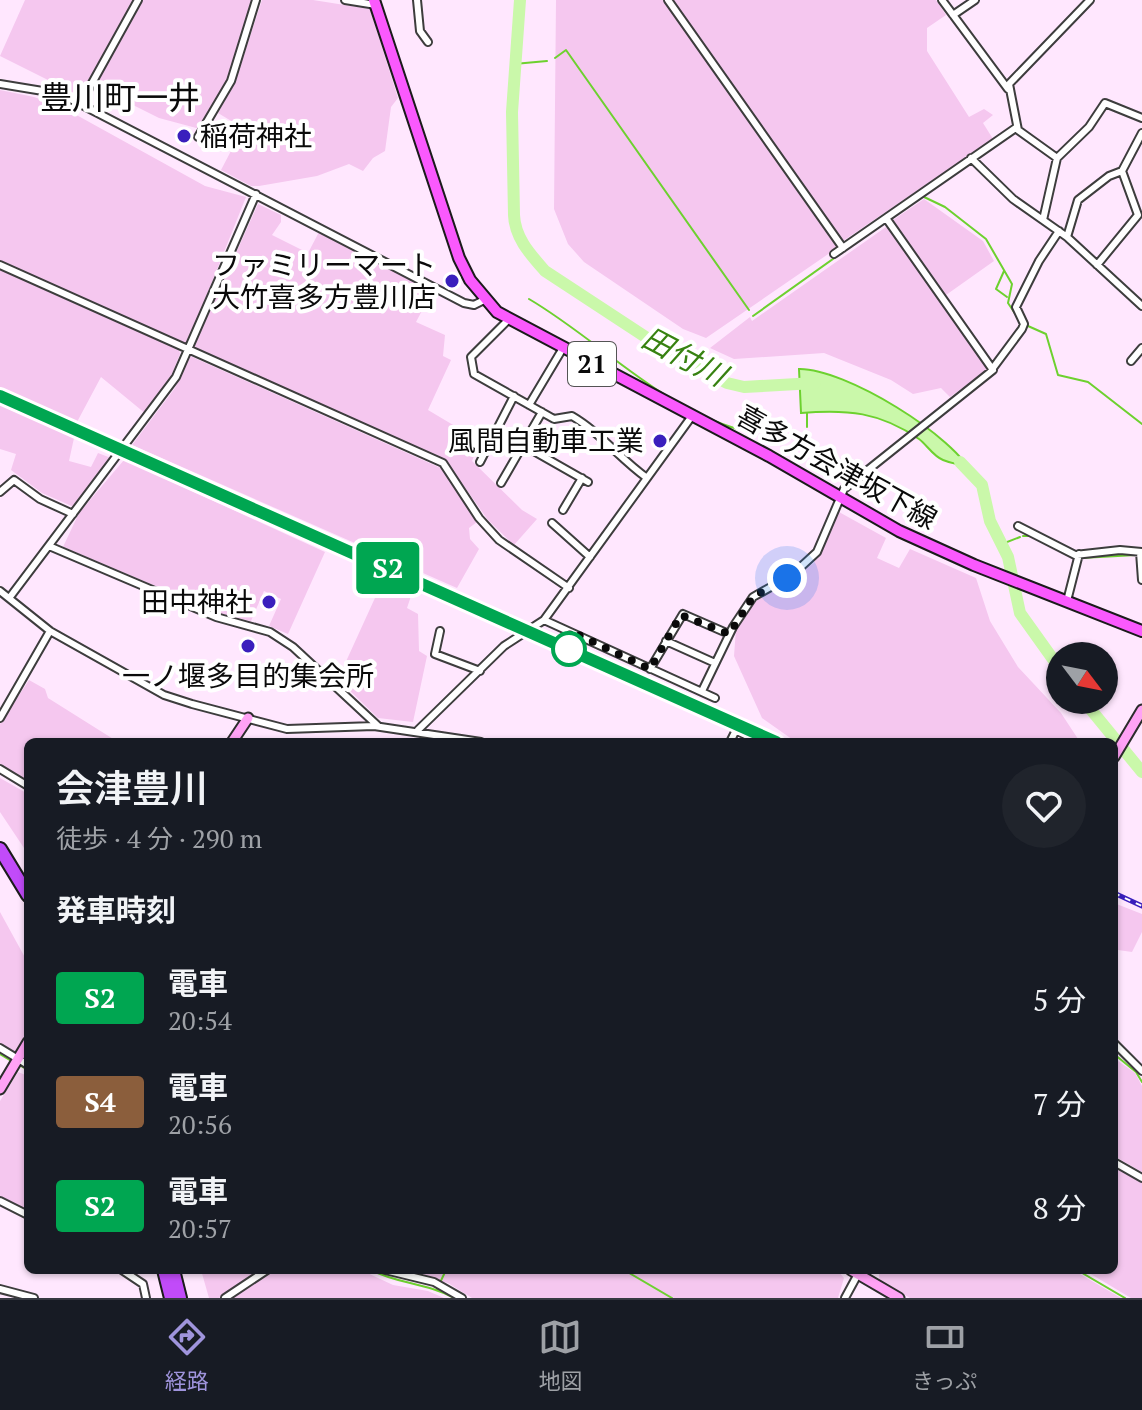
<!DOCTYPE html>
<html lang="ja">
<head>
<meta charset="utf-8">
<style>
  body { margin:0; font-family:"PT Serif","Noto Sans JP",serif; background:#20242c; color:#f1f3f6; height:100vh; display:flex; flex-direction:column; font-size:30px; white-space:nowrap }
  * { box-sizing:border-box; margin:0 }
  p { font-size:26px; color:#9ea1a6 }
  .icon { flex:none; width:44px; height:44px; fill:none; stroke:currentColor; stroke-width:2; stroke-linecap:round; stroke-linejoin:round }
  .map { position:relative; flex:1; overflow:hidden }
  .drawer { position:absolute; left:24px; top:738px; width:1094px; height:536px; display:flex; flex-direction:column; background:#171b24; border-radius:12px; box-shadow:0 2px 6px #0004 }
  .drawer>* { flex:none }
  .badge { padding:0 16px; border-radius:6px; font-size:28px; line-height:52px }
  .needle { width:52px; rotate:122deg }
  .fabs { position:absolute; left:1046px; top:642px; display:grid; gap:16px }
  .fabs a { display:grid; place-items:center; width:72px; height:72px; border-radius:50%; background:#171b24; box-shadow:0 2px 6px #0004; font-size:40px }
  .you { position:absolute; width:40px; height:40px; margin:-20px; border:6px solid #fff; border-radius:50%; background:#1a73e8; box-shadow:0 0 0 12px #1a73e833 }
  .map>.badge { position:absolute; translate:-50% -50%; box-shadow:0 0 0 4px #fff }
  h2 { padding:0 32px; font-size:30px; line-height:72px }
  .round { display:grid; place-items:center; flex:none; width:84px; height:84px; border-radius:42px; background:#20242c }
  .overview { display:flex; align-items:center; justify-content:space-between; height:136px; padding:0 32px }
  h1 { font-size:38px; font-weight:600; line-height:60px }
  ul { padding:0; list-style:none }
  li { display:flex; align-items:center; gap:24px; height:104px; padding:0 32px }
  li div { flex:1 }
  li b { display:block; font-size:30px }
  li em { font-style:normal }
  li .badge { min-width:88px; font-weight:700; text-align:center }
  .dock { display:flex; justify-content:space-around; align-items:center; height:112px; border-top:2px solid #363941; background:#171b24; font-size:22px; color:#9ea1a6 }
  .dock a { display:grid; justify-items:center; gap:4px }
  .dock .selected { color:#9f94dc }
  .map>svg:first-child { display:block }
</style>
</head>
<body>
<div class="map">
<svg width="1142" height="1298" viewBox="0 0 1142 1298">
  <rect width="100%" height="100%" fill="#ffe7fe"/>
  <path fill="#f5c7ef" d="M 25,0 L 135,0 L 82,97 L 0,56 Z
    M 143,0 L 254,0 L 227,84 L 200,129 L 159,118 L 95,86 Z
    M 262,0 L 313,0 L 370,9 L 398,98 L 391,107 L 385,151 L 373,158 L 363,171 L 349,164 L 317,176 L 259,186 L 251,186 L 221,170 L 243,128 L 218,113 L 234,85 Z
    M 556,0 L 663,0 L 837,248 L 706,338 L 683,329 L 584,262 L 568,244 L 554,209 Z
    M 672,0 L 936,0 L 946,15 L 927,28 L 927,51 L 969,117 L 984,109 L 993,115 L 983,123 L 993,139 L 843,241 Z
    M 0,90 L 34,97 L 62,107 L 205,186 L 246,197 L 188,342 L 184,343 L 0,262 Z
    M 924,199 L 983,241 L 994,261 L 946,295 L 893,220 Z
    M 258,204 L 281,215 L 281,222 L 272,235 L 308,253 L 319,232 L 425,287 L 421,297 L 425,305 L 416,322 L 445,335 L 443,356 L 451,360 L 428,410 L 480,441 L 472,461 L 522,510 L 537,519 L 514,545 L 488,520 L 446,461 L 194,347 Z
    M 886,227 L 890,229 L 988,369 L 950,397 L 941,388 L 913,394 L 891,380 L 824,353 L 734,359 L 710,348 L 750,317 L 752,321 Z
    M 0,270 L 179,349 L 180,354 L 167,386 L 146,414 L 101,377 L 77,422 L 0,387 Z
    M 190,356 L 445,470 L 477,522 L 469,528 L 470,539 L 479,549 L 457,588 L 132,445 L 175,388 Z
    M 0,405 L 74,438 L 69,461 L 91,467 L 98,453 L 111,458 L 74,507 L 42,493 L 11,470 L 16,454 L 0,449 Z
    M 124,460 L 325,552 L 288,634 L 269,626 L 281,599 L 264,591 L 251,621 L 222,614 L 63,547 L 79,513 Z
    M 839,512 L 886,538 L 877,558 L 899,568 L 910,549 L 976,578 L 990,621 L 1018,667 L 1061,713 L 1080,742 L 796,742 L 762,718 L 734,656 L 736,629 L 749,606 L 814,563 Z
    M 385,576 L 413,590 L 407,608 L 418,614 L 419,651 L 427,656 L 413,722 L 378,718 L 338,679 Z
    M 29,680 L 45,689 L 48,698 L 118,742 L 28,742 L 28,781 L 0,764 L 0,724 Z
    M 0,778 L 28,794 L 28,854 L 0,812 Z
    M 1114,903 L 1142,914 L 1142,932 L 1132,952 L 1118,950 L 1118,972 L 1114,978 Z
    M 0,912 L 28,963 L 28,1033 L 15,1055 L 0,1046 Z
    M 1114,1058 L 1135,1073 L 1142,1086 L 1142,1172 L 1114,1156 Z
    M 18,1072 L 28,1076 L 28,1212 L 0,1197 L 0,1101 Z
    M 1114,1167 L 1142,1183 L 1142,1298 L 1131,1298 L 1084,1270 L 1114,1270 Z
    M 201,1270 L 260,1270 L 219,1298 L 209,1298 Z
    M 275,1270 L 361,1270 L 393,1285 L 428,1291 L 444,1298 L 233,1298 Z
    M 396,1270 L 837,1270 L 844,1278 L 838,1298 L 472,1298 L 448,1283 Z
    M 879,1270 L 1073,1270 L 1121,1298 L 910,1298 L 879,1280 Z"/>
  <path fill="#caf8aa" stroke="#6dd12f" stroke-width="2" d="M 799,369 C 844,368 956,436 974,477 C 957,460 961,467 943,460 C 933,456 927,445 919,439 C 880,412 847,409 801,413 Z"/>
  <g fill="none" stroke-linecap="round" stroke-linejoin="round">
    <path stroke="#6dd12f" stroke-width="2" d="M 555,58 L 566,50 L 749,310
      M 514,64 L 547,61
      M 922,196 L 945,207 L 986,239 L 1012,284 L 1008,303 L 1020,321
      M 1004,271 L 996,289 L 1007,297
      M 529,299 C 599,340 660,408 741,430
      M 753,316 L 868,234
      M 1028,326 L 1046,334 L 1058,375 L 1088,382 L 1142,424
      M 807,413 L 807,427
      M 1023,536 L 1032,536
      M 1002,544 L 1020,537
      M 1052,546 L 1075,559
      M 1081,558 L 1136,555
      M 0,1054 L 13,1062
      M 1114,1054 L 1136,1072 L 1142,1082
      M 19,1065 L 28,1070
      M 371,1270 C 398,1284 427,1283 454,1298
      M 624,1270 L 672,1298
      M 1077,1270 L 1125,1298
      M 437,1289 L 446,1270"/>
    <path stroke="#caf8aa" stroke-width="12" d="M 520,0 L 512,112 L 514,215 C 515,238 530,254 545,271 L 673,355 L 727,383 L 744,387 L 815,383
      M 960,462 L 982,485 L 990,521 L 1008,557 L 1020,613 L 1060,669
      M 1083,700 L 1142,772"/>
    <g stroke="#3d3d3d" stroke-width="10">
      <path id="street" d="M 345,0 L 376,5
        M 417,0 L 420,31 L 428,42
        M 668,0 L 843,248
        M 942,0 L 1008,89
        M 953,15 L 975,0
        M 0,84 L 61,94 L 464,303 L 474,305 L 484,300
        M 81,103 L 138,0
        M 198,137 L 231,81 L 256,0
        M 971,158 L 1013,199 L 1067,237 L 1142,306
        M 1057,158 L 1018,130 L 1009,84 L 1090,0
        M 1043,220 L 1057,158 L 1089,127 L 1105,103 L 1142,118
        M 1067,237 L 1078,200 L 1109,176 L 1122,171
        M 834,254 L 1017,127
        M 0,265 L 443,463 L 479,518 L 499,540 L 569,588
        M 1097,265 L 1138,215 L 1122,171 L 1142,133
        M 509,319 L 471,357 L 474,374 L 554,419 L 572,416 C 601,433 620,459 647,478
        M 1131,361 L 1142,348
        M 993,368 L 1022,329 L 1024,324 L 1016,307 L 1039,261 L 1059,231
        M 529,405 L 563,348
        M 523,445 L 588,482
        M 480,462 L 514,396
        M 501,483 L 542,412
        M 0,492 L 14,480 L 40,499 L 73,514
        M 563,510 L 582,478
        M 552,523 L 590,557
        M 1018,526 L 1075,555 L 1120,550 L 1142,552
        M 49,546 L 216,617 L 270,632 L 293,647 L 378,726
        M 1140,552 L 1142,580
        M 0,591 L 50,631 L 164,695 L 192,704 L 287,729 L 374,726 L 481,742
        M 10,597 L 176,377 L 256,194
        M 1067,601 L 1079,554
        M 544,620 L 715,698
        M 440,631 L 435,654 L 480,671
        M 666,641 L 715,663
        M 650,669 L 683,614 L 729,634
        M 702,691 L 733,627 L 753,597 L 792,575 L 817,552 L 844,489 L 993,370 L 886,218
        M 0,718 L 50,631
        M 418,730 L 504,646 L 544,620 L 692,416
        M 730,742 L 736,730 L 760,742
        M 0,769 L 28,786
        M 1114,1043 L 1142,1071
        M 0,1048 L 28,1065
        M 1114,1162 L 1142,1178
        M 0,1201 L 28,1215
        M 122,1270 L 143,1284 L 146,1298
        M 385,1270 L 434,1282 L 462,1298
        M 0,1289 L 34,1298
        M 225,1298 L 267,1270
        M 845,1298 L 858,1274"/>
    </g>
    <g stroke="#2c2c2c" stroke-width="13">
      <path id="secondary" d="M 232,742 L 248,718
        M 1114,757 L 1142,710
        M 0,1089 L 28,1042
        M 851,1270 L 899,1298"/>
    </g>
    <g stroke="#1b1b1b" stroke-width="14">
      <path id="primary" d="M 374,0 L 459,258 L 470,280 L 497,312 L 769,456 L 899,531 L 974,565 L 1142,631"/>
    </g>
    <g stroke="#1b1b1b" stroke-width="16">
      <path id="highway" d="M 0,849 L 28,895
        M 164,1270 L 171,1298
        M 173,1270 L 180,1298"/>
    </g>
    <use href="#street" stroke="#fff" stroke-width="6"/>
    <use href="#secondary" stroke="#ffa2f5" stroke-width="9"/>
    <use href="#primary" stroke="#fa59fd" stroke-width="10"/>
    <use href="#highway" stroke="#c14bf9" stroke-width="12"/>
    <g stroke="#3a1fbd" stroke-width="5">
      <path id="rail" d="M 0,395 L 776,742
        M 1114,893 L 1142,906"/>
    </g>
    <use href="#rail" stroke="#fff" stroke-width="2" stroke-dasharray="6" stroke-linecap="butt"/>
  </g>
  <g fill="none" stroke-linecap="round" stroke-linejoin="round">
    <g stroke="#fff" stroke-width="18">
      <path id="line" d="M 0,396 L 776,742"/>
    </g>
    <use href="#line" stroke="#00a651" stroke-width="12"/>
    <path stroke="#0a0a0a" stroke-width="8" stroke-dasharray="0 14.4" d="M 569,649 L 570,631 L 650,669 L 681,615 L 729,634 L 753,597 L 787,578"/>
  </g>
  <g fill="#3a1fbd" stroke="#fff" stroke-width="3">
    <circle cx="184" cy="136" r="8"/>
    <circle cx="452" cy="281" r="8"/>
    <circle cx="660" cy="441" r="8"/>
    <circle cx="269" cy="602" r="8"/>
    <circle cx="248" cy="646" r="8"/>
  </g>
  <circle fill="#fff" stroke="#00a651" stroke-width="4" cx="569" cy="649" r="16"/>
  <g text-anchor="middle" stroke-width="8" stroke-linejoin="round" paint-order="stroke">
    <rect fill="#fff" stroke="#545454" stroke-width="2" x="568" y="342" width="48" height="44" rx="6"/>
    <g font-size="26" font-weight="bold" fill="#0a0a0a">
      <text x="592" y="373">21</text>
    </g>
    <g font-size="28" fill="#0a0a0a" stroke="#fff" text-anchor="end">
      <text x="200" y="146" text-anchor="start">稲荷神社</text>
      <text x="436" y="275">ファミリーマート<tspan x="436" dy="32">大竹喜多方豊川店</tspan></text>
      <text x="644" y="451">風間自動車工業</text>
      <text x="253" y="612">田中神社</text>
      <text x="248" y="686" text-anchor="middle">一ノ堰多目的集会所</text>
    </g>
    <g font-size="28" fill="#0a0a0a" stroke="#fff">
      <text transform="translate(837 467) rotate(29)" y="10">喜多方会津坂下線</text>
    </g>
    <g font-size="30" font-style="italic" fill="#378211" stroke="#fff">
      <text transform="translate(684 357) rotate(28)" y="10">田付川</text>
    </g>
    <g font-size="32" fill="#0a0a0a" stroke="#fff">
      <text x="120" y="109">豊川町一井</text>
    </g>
  </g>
</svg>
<div class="fabs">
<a><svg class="needle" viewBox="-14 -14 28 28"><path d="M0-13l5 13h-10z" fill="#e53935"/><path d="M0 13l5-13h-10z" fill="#9ea1a6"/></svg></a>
</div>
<div class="you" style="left:787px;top:578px"></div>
<b class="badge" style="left:388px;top:568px;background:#00a651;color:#fff">S2</b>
<section class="drawer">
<div class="overview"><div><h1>会津豊川</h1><p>徒歩 · 4 分 · 290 m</p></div><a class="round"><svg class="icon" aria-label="heart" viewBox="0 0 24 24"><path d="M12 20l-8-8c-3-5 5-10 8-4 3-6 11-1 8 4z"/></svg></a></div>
<h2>発車時刻</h2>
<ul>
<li><span class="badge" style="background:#00a651;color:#fff">S2</span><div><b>電車</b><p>20:54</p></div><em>5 分</em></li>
<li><span class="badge" style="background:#8b5e3c;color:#fff">S4</span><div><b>電車</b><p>20:56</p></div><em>7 分</em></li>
<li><span class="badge" style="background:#00a651;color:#fff">S2</span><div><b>電車</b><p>20:57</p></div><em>8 分</em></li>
</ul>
</section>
</div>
<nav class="dock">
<a class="selected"><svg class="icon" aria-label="directions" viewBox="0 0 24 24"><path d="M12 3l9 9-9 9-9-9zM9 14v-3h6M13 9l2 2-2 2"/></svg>経路</a>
<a><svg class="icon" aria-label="map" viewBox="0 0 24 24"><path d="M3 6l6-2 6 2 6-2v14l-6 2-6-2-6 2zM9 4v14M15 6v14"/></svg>地図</a>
<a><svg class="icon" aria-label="tickets" viewBox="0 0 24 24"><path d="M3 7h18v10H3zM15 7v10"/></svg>きっぷ</a>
</nav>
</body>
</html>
